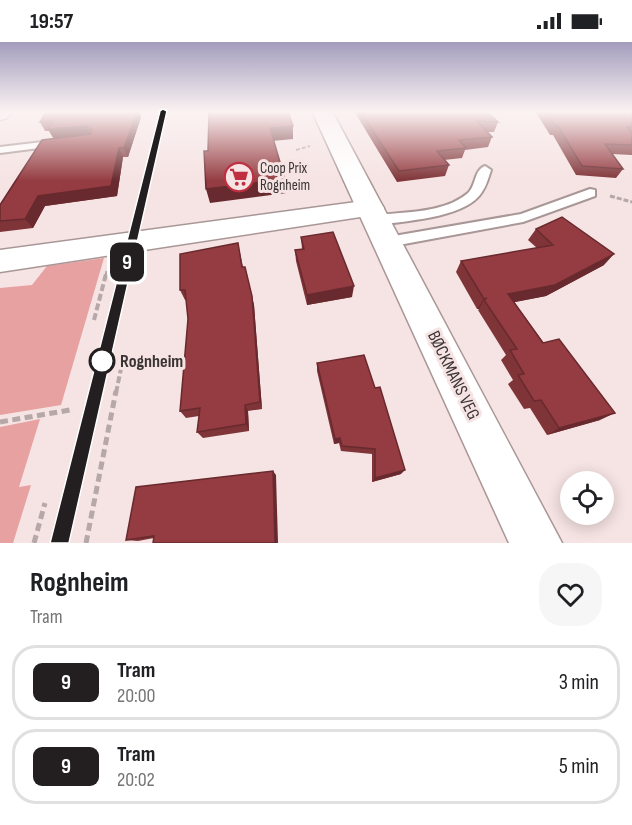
<!DOCTYPE html>
<html lang="en">
<head>
<meta charset="utf-8">
<style>
  body { margin:0; font-family:"Sofia Sans Condensed",sans-serif; background:#f6f6f6; color:#202124; height:100vh; display:flex; flex-direction:column; font-size:22px; white-space:nowrap }
  * { box-sizing:border-box; margin:0 }
  p { font-size:20px; color:#757577 }
  .icon { flex:none; width:33px; height:33px; fill:none; stroke:currentColor; stroke-width:2; stroke-linecap:round; stroke-linejoin:round }
  .map { position:relative; height:501px; overflow:hidden }
  .side { display:flex; flex-direction:column; background:#fff; flex:1 }
  .side>* { flex:none }
  .badge { padding:0 12px; border-radius:9px; font-size:21px; line-height:39px }
  .buttons { position:absolute; left:560px; top:429px; display:grid; gap:12px }
  .buttons a { display:grid; place-items:center; width:54px; height:54px; border-radius:50%; background:#fff; box-shadow:0 3px 15px #0003; font-size:30px }
  .map>.badge { position:absolute; translate:-50% -50%; box-shadow:0 0 0 3px #fff }
  .round { display:grid; place-items:center; flex:none; width:63px; height:63px; border-radius:24px; background:#f6f6f6 }
  .summary { display:flex; align-items:center; justify-content:space-between; height:102px; padding:0 30px }
  h1 { font-size:28px; font-weight:700; line-height:45px }
  ul { padding:0; list-style:none }
  li { display:flex; align-items:center; gap:18px; height:75px; margin:0 12px 9px; padding:0 18px; border:3px solid #e0e0e0; border-radius:24px }
  li div { flex:1 }
  li b { display:block; font-size:22px }
  li em { font-style:normal }
  li .badge { min-width:66px; font-weight:700; text-align:center }
  .status { display:flex; justify-content:space-between; align-items:center; height:42px; padding:0 30px; background:#fff; direction:ltr }
  .status svg { height:16px; fill:currentColor }
  .map>svg:first-child { display:block }
</style>
</head>
<body>
<div class="status"><b>19:57</b><svg viewBox="0 0 49 12"><path d="M0 12V9h3v3zM5 12V6h3v6zM10 12V3h3v9zM15 12V0h3v12zM26 1h20v11H26zM47 4h2v5h-2z"/></svg></div>
<div class="map">
<svg width="632" height="501" viewBox="0 0 632 501">
  <rect width="100%" height="100%" fill="#f6e3e3"/>
  <path fill="#e7a1a1" d="M 104,216 L 61,363 L 0,373 L 0,246 L 32,243 L 47,224 Z
    M 40,377 L 19,445 L 31,443 L 13,501 L 0,501 L 0,385 Z"/>
  <g fill="none" stroke-linecap="round" stroke-linejoin="round">
    <g stroke="#a89796" stroke-width="4">
      <path id="service" d="M 59,98 L 63,99 L 63,103 L 0,111 L 0,105 Z
        M 485,124 L 491,128 C 488,137 486,146 479,154 C 460,176 405,179 377,183 L 370,178 L 377,173 C 405,170 445,171 468,151 C 476,144 474,128 485,124 Z
        M 590,147 L 595,148 L 595,154 L 523,180 L 388,205 L 381,200 L 388,195 L 521,172 Z"/>
    </g>
    <g stroke="#a89796" stroke-width="3">
      <path id="minor" d="M 0,69 L 12,69 L 7,76 L 0,78 Z
        M 371,158 L 380,160 L 384,166 L 380,172 L 0,230 L 0,208 Z"/>
    </g>
    <g stroke="#a89796" stroke-width="3">
      <path id="secondary" d="M 312,69 L 332,69 L 562,501 L 509,501 Z"/>
    </g>
    <path stroke="#b6a8a8" stroke-width="2" stroke-dasharray="4 2" stroke-linecap="butt" d="M 296,108 L 310,104"/>
    <path stroke="#b6a8a8" stroke-width="3" stroke-dasharray="5 2" stroke-linecap="butt" d="M 610,154 L 632,160
      M 106,233 L 107,229"/>
    <path stroke="#b6a8a8" stroke-width="4" stroke-dasharray="7 3" stroke-linecap="butt" d="M 94,278 L 106,232
      M 116,351 L 124,312"/>
    <path stroke="#b6a8a8" stroke-width="5" stroke-dasharray="8 4.5" stroke-linecap="butt" d="M 0,380 L 70,368
      M 34,501 L 45,461
      M 86,501 L 116,349"/>
    <use href="#service" fill="#fff" fill-rule="evenodd"/>
    <use href="#minor" fill="#fff" fill-rule="evenodd"/>
    <use href="#secondary" fill="#fff" fill-rule="evenodd"/>
    <path stroke="#776c6c" stroke-width="1.5" d="M 96,351 L 163,69"/>
    <path stroke="#776c6c" stroke-width="2" d="M 60,501 L 96,349"/>
  </g>
  <path fill="#7f3438" d="M 354,69 L 485,69 L 498,80 L 494,90 L 487,90 L 492,95 L 488,105 L 465,108 L 462,116 L 444,118 L 449,123 L 445,134 L 397,140 Z
    M 535,69 L 612,69 L 614,71 L 622,71 L 624,70 L 624,69 L 632,69 L 632,113 L 612,112 L 623,127 L 616,136 L 576,133 L 553,93 L 550,93 Z
    M 141,75 L 128,115 L 123,115 L 117,154 L 45,164 L 33,186 L 0,190 L 0,163 L 54,97 L 49,89 L 45,89 L 40,80 Z
    M 536,187 L 604,223 L 546,254 L 514,260 L 600,378 L 547,393 L 530,366 L 524,367 L 508,342 L 513,338 L 501,318 L 506,313 L 478,268 L 479,267 L 477,267 L 456,230 L 461,219 L 537,206 L 528,198 Z
    M 301,195 L 352,255 L 307,263 L 296,219 L 295,208 L 302,207 Z
    M 240,211 L 243,225 L 254,263 L 262,367 L 248,369 L 249,389 L 203,396 L 197,390 L 199,374 L 186,376 L 180,369 L 188,277 L 186,258 L 185,258 L 180,248 Z
    M 317,321 L 401,432 L 372,440 L 372,412 L 341,409 L 339,401 L 334,402 L 317,329 Z
    M 276,433 L 154,496 L 138,499 L 126,498 Z"/>
  <path fill="#682a2e" d="M 137,69 L 139,69 L 141,75 L 128,115 L 124,106 Z
    M 86,84 L 91,93 L 54,97 L 48,87 Z
    M 293,84 L 293,97 L 272,99 L 270,86 Z
    M 119,106 L 123,115 L 117,154 L 45,164 L 33,186 L 25,177 L 38,154 Z
    M 285,137 L 286,151 L 210,161 L 206,147 Z
    M 614,212 L 604,223 L 546,254 L 500,263 L 508,252 Z
    M 245,225 L 254,263 L 262,367 L 260,360 Z
    M 354,244 L 352,255 L 307,263 L 307,253 Z
    M 487,256 L 484,258 L 479,267 L 477,267 L 484,257 Z
    M 245,363 L 248,369 L 249,389 L 246,382 Z
    M 615,371 L 600,378 L 547,393 L 559,386 Z
    M 340,396 L 339,401 L 334,402 L 335,397 Z
    M 405,428 L 401,432 L 372,440 L 375,436 Z
    M 273,429 L 276,433 L 278,501 L 275,501 Z"/>
  <path fill="#943c41" stroke="#682a2e" stroke-width="1.5" d="M 47,69 L 137,69 L 124,106 L 119,106 L 111,144 L 38,154 L 25,177 L 0,179 L 0,163 L 42,98 L 91,92 L 92,88 L 86,84 L 48,87 L 53,79 L 40,80 Z
    M 209,69 L 288,69 L 293,84 L 270,86 L 285,137 L 206,147 L 204,109 L 208,109 Z
    M 360,69 L 485,69 L 498,80 L 477,79 L 492,95 L 459,98 L 466,106 L 437,109 L 449,123 L 399,129 Z
    M 545,69 L 612,69 L 614,71 L 622,71 L 625,69 L 632,69 L 632,85 L 627,85 L 632,91 L 632,103 L 605,102 L 623,127 L 582,124 L 558,84 L 555,83 Z
    M 562,175 L 614,212 L 555,243 L 508,252 L 543,301 L 559,297 L 615,371 L 559,386 L 541,358 L 534,359 L 518,333 L 524,332 L 510,308 L 517,307 L 484,258 L 487,256 L 484,257 L 461,219 L 553,203 L 536,187 Z
    M 333,190 L 354,244 L 307,253 L 295,208 L 304,207 L 301,195 Z
    M 238,201 L 242,225 L 245,225 L 252,254 L 260,360 L 245,363 L 246,382 L 197,390 L 200,366 L 180,369 L 188,277 L 185,248 L 180,248 L 180,212 Z
    M 364,313 L 375,346 L 380,345 L 405,428 L 375,436 L 375,407 L 342,404 L 340,396 L 335,397 L 317,321 Z
    M 273,429 L 275,501 L 153,501 L 154,494 L 126,498 L 136,445 Z"/>
  <linearGradient id="sky" x2="0" y2="1"><stop stop-color="#a39dbd"/><stop offset="0.5" stop-color="#fbf2f2"/><stop offset="1" stop-color="#fbf2f2" stop-opacity="0"/></linearGradient>
  <rect width="632" height="139" fill="url(#sky)"/>
  <path fill="#231f20" stroke="#fff" stroke-width="1.5" d="M 163,67 L 167,69 L 69,501 L 50,501 L 160,69 Z"/>
  <defs>
    <g id="supermarket-ring" transform="scale(1.5)"><circle r="9.5" fill="#f6e3e3" stroke="#c02f41" stroke-width="1.5"/><path d="M-6-5.5h2.5l.6 2H6L4.5 2H-2.5L-4.4-4H-6ZM-1.5 3.2a1.3 1.3 0 1 0 .1 0ZM3 3.2a1.3 1.3 0 1 0 .1 0Z" fill="#c02f41"/></g>
  </defs>
  <g fill-rule="evenodd">
    <use href="#supermarket-ring" x="239" y="135"/>
  </g>
  <circle fill="#fff" stroke="#231f20" stroke-width="3" cx="102" cy="319" r="12"/>
  <g text-anchor="middle" stroke-width="6" stroke-linejoin="round" paint-order="stroke">
    <g font-size="15" fill="#3a3333" stroke="#f6e3e3" text-anchor="start">
      <text x="260" y="131">Coop Prix<tspan x="260" dy="17">Rognheim</tspan></text>
    </g>
    <g font-size="18" font-weight="bold" fill="#3a3333" stroke="#f6e3e3" text-anchor="start">
      <text x="120" y="325">Rognheim</text>
    </g>
    <g font-size="18" fill="#3a3333" stroke="#f6e3e3">
      <text transform="translate(454 333) rotate(64)" y="6">BØCKMANS VEG</text>
    </g>
  </g>
</svg>
<div class="buttons">
<a><svg class="icon" aria-label="locate" viewBox="0 0 24 24"><circle cx="12" cy="12" r="6"/><path d="M12 2v4M12 18v4M2 12h4M18 12h4"/></svg></a>
</div>
<b class="badge" style="left:127px;top:220px;background:#231f20;color:#fff">9</b>
</div>
<section class="side">
<div class="summary"><div><h1>Rognheim</h1><p>Tram</p></div><a class="round"><svg class="icon" aria-label="heart" viewBox="0 0 24 24"><path d="M12 20l-8-8c-3-5 5-10 8-4 3-6 11-1 8 4z"/></svg></a></div>
<ul>
<li><span class="badge" style="background:#231f20;color:#fff">9</span><div><b>Tram</b><p>20:00</p></div><em>3 min</em></li>
<li><span class="badge" style="background:#231f20;color:#fff">9</span><div><b>Tram</b><p>20:02</p></div><em>5 min</em></li>
</ul>
</section>
</body>
</html>
